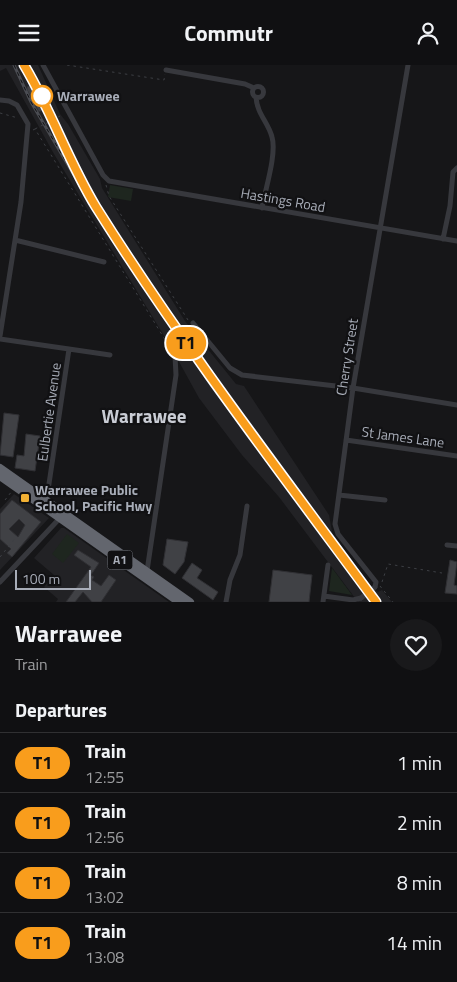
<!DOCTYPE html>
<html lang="en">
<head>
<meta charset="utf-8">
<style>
  body { margin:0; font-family:"Titillium Web",sans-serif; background:#19191b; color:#f1f3f6; height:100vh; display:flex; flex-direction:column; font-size:19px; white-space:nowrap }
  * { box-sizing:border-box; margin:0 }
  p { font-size:16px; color:#9c9d9f }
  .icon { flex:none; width:28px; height:28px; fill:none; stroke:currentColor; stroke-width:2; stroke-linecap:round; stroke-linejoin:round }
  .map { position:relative; height:537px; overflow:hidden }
  .drawer { display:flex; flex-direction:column; background:#101012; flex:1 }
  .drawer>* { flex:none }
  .badge { padding:0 10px; border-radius:16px; font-size:18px; line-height:32px }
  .scale { position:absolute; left:15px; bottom:12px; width:76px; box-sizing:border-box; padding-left:5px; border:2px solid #a8adb8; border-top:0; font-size:14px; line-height:18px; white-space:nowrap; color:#a8adb8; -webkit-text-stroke:4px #111113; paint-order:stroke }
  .map>.badge { position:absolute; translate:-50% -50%; box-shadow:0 0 0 2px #fff }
  h2 { padding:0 15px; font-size:19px; line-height:45px }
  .round { display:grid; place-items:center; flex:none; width:52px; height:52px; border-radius:26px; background:#19191b }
  .overview { display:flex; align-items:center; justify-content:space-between; height:85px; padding:0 15px }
  h1 { font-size:24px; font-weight:700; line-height:38px }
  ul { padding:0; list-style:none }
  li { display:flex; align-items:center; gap:15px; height:60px; padding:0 15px; border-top:1px solid #303032 }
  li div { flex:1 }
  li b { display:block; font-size:19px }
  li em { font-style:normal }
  li .badge { min-width:55px; font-weight:700; text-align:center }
  header { display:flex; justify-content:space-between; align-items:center; height:65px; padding:0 15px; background:#101012; font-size:22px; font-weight:700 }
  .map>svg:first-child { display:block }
</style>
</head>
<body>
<header><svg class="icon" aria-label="menu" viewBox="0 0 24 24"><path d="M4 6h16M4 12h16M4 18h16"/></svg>Commutr<svg class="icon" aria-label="person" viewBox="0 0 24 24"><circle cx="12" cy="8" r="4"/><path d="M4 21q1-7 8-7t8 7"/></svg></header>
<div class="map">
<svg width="457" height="537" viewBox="0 0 457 537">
  <rect width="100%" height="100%" fill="#161618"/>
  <path fill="#222225" d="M 0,0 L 38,0 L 60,49 L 68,59 L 100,114 L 102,123 L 185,256 L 236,319 L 244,321 L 329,450 L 333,472 L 369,520 L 378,527 L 382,525 L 392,537 L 358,537 L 279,432 L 242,390 L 199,333 L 172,284 L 54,89 L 6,3 L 0,6 Z
    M 14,429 L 49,453 L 0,505 L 0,444 Z
    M 61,463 L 64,463 L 169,537 L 56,537 L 58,534 L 44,522 L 54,510 L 34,493 Z"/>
  <path fill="#1e261f" d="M 110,120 L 133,124 L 131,136 L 108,132 Z
    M 67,469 L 79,478 L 63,498 L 52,489 Z
    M 332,503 L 352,530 L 329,526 Z"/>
  <path fill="#404145" stroke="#303034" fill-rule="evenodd" d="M 33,19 L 46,43 L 39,47 L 27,25 L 27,22 Z
    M 4,348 L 19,350 L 13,392 L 0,390 Z
    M 26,369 L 40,371 L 35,406 L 15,403 L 17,390 L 24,391 Z
    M 12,435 L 41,457 L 12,492 L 7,488 L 11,484 L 0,474 L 0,449 ZM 19,454 L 25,460 L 18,472 L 9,464 Z
    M 167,474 L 188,477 L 184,497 L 175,509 L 163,500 Z
    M 78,485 L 99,498 L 91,510 L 94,512 L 92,515 L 101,521 L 109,510 L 116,515 L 101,537 L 92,537 L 83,527 L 75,537 L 66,537 L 91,502 L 74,490 Z
    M 450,495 L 457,497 L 454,520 L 457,521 L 457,529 L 445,528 Z
    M 192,498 L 202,505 L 197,513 L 218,527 L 213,535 L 182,513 Z
    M 273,505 L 312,510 L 309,537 L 269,537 Z"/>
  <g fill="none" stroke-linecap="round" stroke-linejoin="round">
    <path stroke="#3d3f44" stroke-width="1" stroke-dasharray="2.5 4" stroke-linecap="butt" d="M 67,0 L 164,15 L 165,9
      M 41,43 L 49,57
      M 38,45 L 45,42
      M 0,48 L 18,53
      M 46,59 L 52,56
      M 33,65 L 35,64 L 172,286
      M 106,120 L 109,131 L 188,255
      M 5,435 L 12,426
      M 0,492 L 17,471
      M 382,517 L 388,499 L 442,508
      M 380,521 L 393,537"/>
    <path stroke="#37383d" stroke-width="5" d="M 43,0 L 103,110 L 109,116 L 457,176
      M 166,5 L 245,19 L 254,23
      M252.5 27a5.5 5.5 0 1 1 11 0a5.5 5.5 0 1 1-11 0Z
      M 256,32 C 257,49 268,57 272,72 C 277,89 265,125 262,143
      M 0,35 L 9,36 L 17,40 L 28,59 L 21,137 L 0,271
      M 443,174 L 450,141 L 453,107 L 457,103
      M 15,175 L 104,197
      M 193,258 L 230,303 L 242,310 L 353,323 L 457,340
      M 0,274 L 69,284 L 46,439
      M 69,284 L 110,290
      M 346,375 L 457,391
      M 339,430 L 385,435
      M 447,480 L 457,481
      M 147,506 L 176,310 L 175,291
      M 0,517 L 60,453
      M 375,522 L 376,517 L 338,469 L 335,459 L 353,323 L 408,0
      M 324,531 L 353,535 L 361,533
      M 226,537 L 230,515 L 240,490 L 247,441
      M 323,537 L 328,500"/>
    <path stroke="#63666e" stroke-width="8" d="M 0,403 L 190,537
      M 0,411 L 179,537"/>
    <g stroke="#4a4c52" stroke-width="3">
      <path id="rail" d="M 14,0 L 31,37 L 92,141 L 211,320 L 373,537
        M 24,0 L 47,41 L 66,84"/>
    </g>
    <use href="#rail" stroke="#111113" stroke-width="1" stroke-dasharray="4" stroke-linecap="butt"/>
    <path stroke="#3d3f44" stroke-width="1" stroke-dasharray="2.5 4" stroke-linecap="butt" d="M 35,64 L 60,51"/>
    <path stroke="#37383d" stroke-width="5" d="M 361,533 L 375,522"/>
  </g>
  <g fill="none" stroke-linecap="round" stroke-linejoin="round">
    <g stroke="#fff" stroke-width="11">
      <path id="line" d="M 24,0 C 51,45 68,96 96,142 C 182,279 280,407 376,537"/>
    </g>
    <use href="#line" stroke="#f99d1c" stroke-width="8"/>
  </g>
  <circle fill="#fff" stroke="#f99d1c" stroke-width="2.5" cx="42" cy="31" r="10"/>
  <rect fill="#f2b134" stroke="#111113" stroke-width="2" x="20" y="428" width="10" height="10" rx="2.5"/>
  <g text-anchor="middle" stroke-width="4.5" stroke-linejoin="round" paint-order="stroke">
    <rect fill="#111113" stroke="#7b7e86" stroke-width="1" x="107.5" y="485.5" width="25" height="19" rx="4"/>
    <g font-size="12" font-weight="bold" fill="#a8adb8">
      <text x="120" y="499">A1</text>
    </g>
    <g font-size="14" font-weight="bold" fill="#a8adb8" stroke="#111113" text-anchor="start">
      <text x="57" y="36">Warrawee</text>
    </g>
    <g font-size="14" fill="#a8adb8" stroke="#111113">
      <text transform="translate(283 135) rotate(10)" y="5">Hastings Road</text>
      <text transform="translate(347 292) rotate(-81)" y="5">Cherry Street</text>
      <text transform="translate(49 347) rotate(-82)" y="5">Eulbertie Avenue</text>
      <text transform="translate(403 372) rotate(8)" y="5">St James Lane</text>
    </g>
    <g font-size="14" font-weight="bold" fill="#a8adb8" stroke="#111113" text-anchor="start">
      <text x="35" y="430">Warrawee Public<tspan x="35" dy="16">School, Pacific Hwy</tspan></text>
    </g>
    <g font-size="19" font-weight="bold" fill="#c9ccd4" stroke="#111113">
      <text x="144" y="358">Warrawee</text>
    </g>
  </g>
</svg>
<div class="scale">100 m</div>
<b class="badge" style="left:186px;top:278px;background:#f99d1c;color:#111">T1</b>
</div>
<section class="drawer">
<div class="overview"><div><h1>Warrawee</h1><p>Train</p></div><a class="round"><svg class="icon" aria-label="heart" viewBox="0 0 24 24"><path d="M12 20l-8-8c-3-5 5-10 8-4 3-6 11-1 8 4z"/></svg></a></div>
<h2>Departures</h2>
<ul>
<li><span class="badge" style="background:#f99d1c;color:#111">T1</span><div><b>Train</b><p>12:55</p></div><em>1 min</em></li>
<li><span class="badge" style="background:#f99d1c;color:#111">T1</span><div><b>Train</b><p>12:56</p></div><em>2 min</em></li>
<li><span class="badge" style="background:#f99d1c;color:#111">T1</span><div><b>Train</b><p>13:02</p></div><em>8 min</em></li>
<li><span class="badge" style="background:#f99d1c;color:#111">T1</span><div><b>Train</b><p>13:08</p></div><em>14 min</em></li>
</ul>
</section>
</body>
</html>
